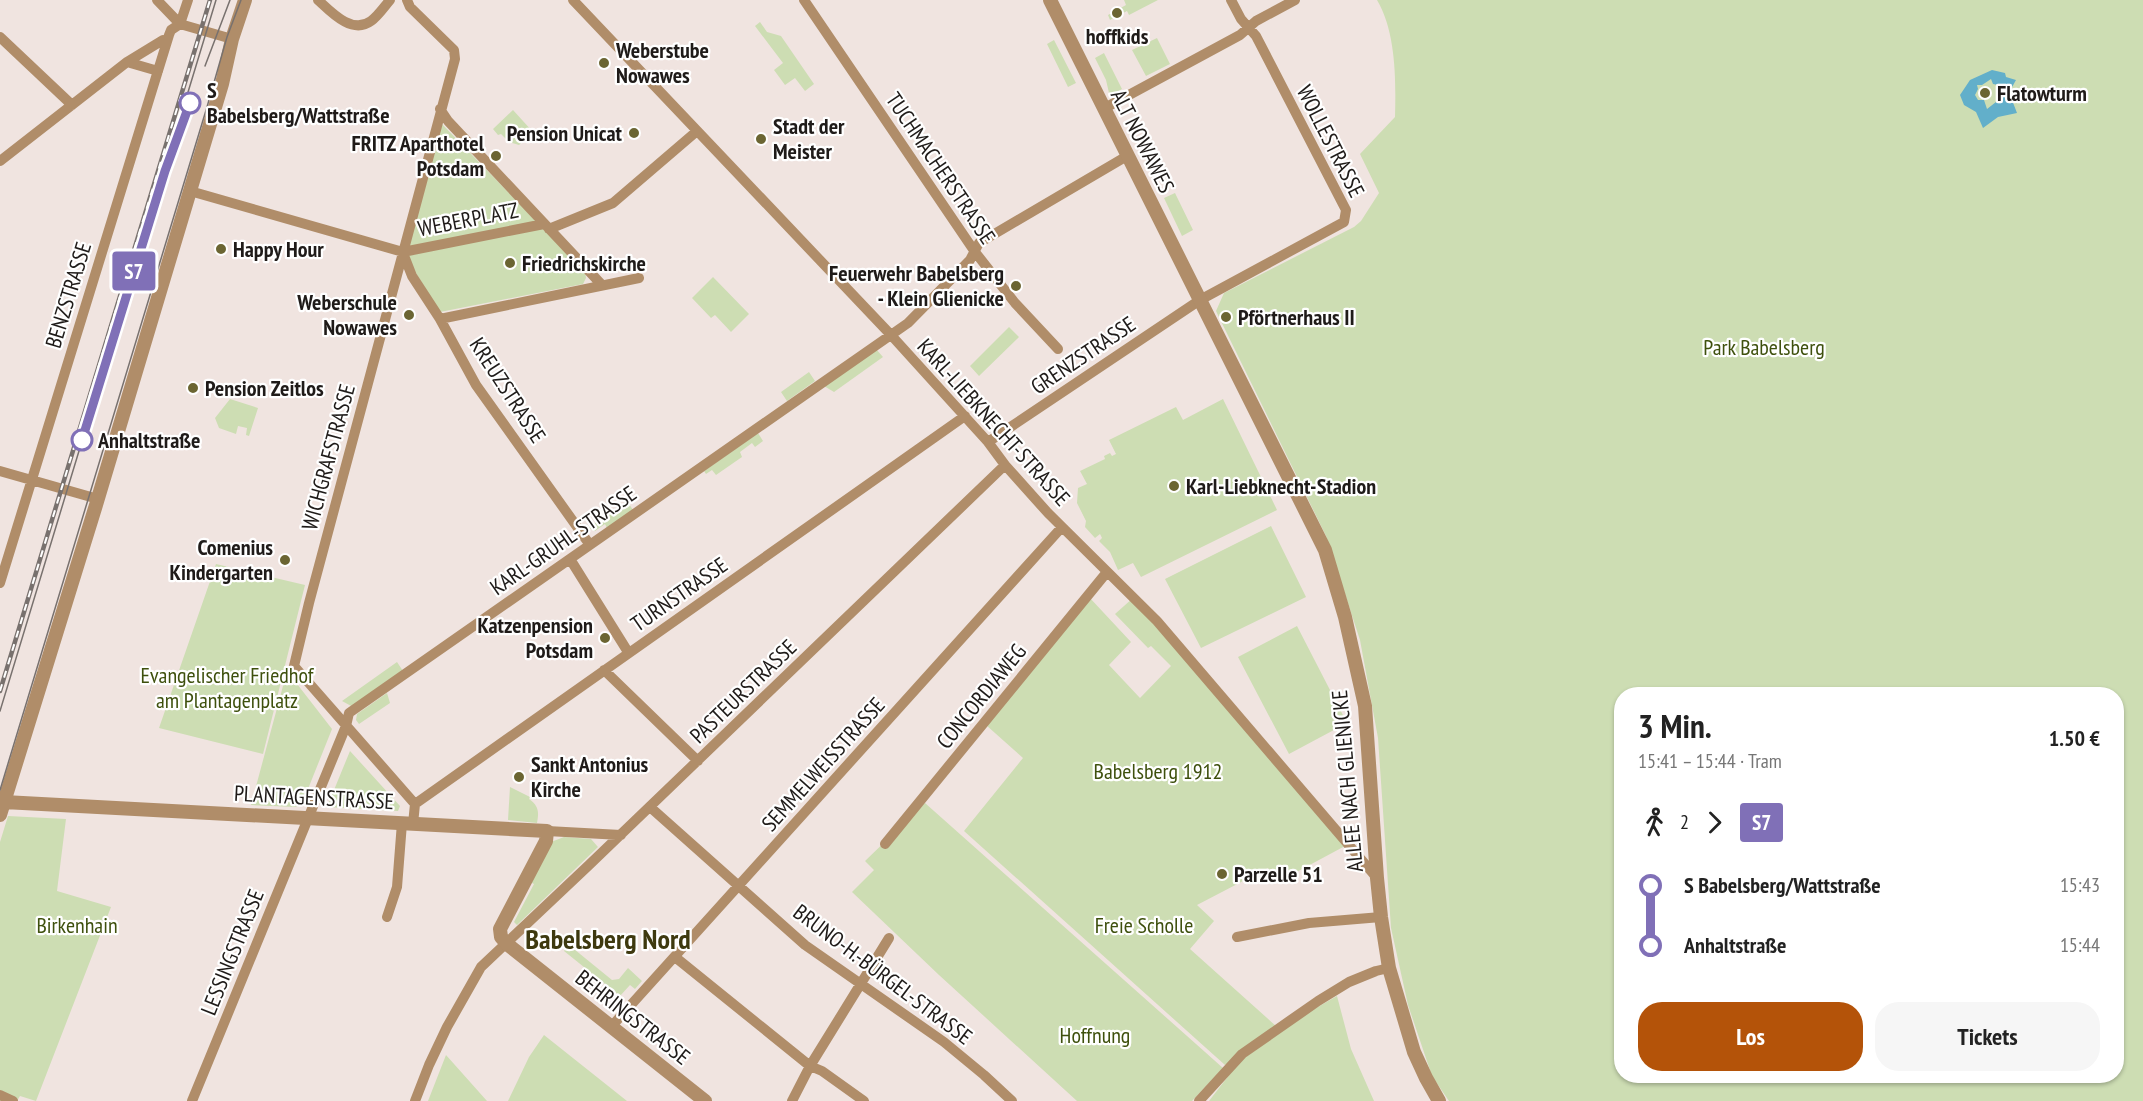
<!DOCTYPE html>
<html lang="de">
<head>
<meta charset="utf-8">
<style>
  body { margin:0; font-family:"PT Sans Narrow",sans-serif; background:#f6f6f6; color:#222; height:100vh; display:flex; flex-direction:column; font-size:22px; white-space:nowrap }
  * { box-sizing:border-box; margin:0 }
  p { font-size:20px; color:#767676 }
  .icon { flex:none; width:33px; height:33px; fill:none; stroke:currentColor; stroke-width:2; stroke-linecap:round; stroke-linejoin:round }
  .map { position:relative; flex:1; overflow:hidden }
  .sheet { position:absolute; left:1614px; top:687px; width:510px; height:396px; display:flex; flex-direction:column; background:#fff; border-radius:24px; box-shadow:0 2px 4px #0004 }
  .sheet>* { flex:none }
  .badge { padding:0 12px; border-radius:4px; font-size:21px; line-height:39px }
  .map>.badge { position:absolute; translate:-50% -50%; box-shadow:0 0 0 3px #fff }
  .legs { display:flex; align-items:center; gap:9px; height:66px; padding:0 24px; font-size:20px }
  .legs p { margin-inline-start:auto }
  .headline { display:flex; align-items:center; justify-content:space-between; height:102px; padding:0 24px }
  h1 { font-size:33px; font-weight:800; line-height:45px }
  .primary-button { display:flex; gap:12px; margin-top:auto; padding:12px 24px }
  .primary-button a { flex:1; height:69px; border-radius:24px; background:#b45309; color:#fff; font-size:24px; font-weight:800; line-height:69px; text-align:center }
  .primary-button a+a { background:#f6f6f6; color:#222 }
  ul { padding:0 24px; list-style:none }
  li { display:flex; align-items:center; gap:21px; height:60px; font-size:22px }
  li i { display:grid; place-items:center; width:9px; height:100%; margin:0 8px; background:currentColor }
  li i::after { content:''; width:15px; height:15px; margin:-8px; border:4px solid; border-radius:50%; background:#fff }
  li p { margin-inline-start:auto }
  li:first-child i { background:linear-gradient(#0000 50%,currentColor 0) }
  li:last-child i { background:linear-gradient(currentColor 50%,#0000 0) }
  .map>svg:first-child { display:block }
</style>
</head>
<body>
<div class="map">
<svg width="2143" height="1101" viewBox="0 0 2143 1101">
  <rect width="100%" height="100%" fill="#f0e4e0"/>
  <path fill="#cdddb3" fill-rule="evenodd" d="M 1124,0 L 1158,0 L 1129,15 L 1127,11 L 1110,20 L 1108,15 L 1126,5 Z
    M 1377,0 L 2143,0 L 2143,1101 L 1449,1101 L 1432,1076 L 1408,1005 L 1391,928 L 1378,738 L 1360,640 L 1326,536 L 1216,311 L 1224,293 L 1354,227 L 1361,221 L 1379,193 L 1360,154 L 1395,117 C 1396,80 1396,32 1377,0 ZM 1622,694 L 2116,694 L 2116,1076 L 1622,1076 Z
    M 760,22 L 767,32 L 781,36 L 814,84 L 805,91 L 795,78 L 785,85 L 774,70 L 783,63 L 755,26 Z
    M 1157,38 L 1170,64 L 1146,76 L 1132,50 Z
    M 1054,40 L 1076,83 L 1068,87 L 1047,44 Z
    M 1104,53 L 1122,89 L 1115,93 L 1109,93 L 1106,80 L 1095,58 Z
    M 513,110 L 533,132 L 519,145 L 509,142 L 501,134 L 498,135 L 493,129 Z
    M 441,123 L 585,271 L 586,278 L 583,284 L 440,312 L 404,254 Z
    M 1175,193 L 1193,230 L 1182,236 L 1164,198 Z
    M 713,277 L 749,314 L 731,332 L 715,315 L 711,318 L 692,298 Z
    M 1009,327 L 1019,337 L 979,376 L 970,366 Z
    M 876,349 L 883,357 L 834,392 L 824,386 Z
    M 809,372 L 815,381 L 787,401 L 781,392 Z
    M 230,399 L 258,408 L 249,436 L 246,435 L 247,428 L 238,426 L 236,434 L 219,428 L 215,418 Z
    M 1223,399 L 1277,510 L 1141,577 L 1133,563 L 1118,570 L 1110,552 L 1099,541 L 1102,538 L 1100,534 L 1095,538 L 1085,527 L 1086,521 L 1077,503 L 1078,488 L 1087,484 L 1080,471 L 1105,459 L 1104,456 L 1110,453 L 1112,456 L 1116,454 L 1109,440 L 1176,407 L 1183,420 Z
    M 758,433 L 763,441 L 755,447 L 752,443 L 740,452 L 742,457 L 716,475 L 712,470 L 706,474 L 704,471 Z
    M 627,501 L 633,510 L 607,528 L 605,524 L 595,531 L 588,528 Z
    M 1271,526 L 1306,597 L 1201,648 L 1165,579 Z
    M 216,564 L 305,585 L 263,754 L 159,728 Z
    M 1089,597 L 1131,642 L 1109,665 L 1140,698 L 1171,666 L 1151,646 L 1148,648 L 1115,614 L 1133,598 L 1345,846 L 1278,882 L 1268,868 L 1197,905 L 1214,921 L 1190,949 L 1276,1026 L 1225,1065 L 964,831 L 1023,758 L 986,725 Z
    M 1297,626 L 1347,723 L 1289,754 L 1238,657 Z
    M 397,662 L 403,671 L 353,707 L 342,701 Z
    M 287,671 L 332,729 L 302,804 L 295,807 L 251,805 Z
    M 387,693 L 390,703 L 359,724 L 356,720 L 357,714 Z
    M 350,751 L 400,806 L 398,811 L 327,807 Z
    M 510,787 L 530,797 L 529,799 C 539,806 539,812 537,823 L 508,820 Z
    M 925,803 L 1223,1068 L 1192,1101 L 1077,1101 L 939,975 L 852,892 L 874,870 L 865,861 Z
    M 8,816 L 66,819 L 57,891 L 111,907 L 36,1101 L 20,1096 L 17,1101 L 0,1101 L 0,842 Z
    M 564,837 L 591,839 L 598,847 L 517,925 L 514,922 L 534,884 L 530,882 L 551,842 Z
    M 569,945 L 612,980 L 619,979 L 628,968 L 642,981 L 635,989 L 630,985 L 620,996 L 564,951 Z
    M 1337,996 L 1351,1049 L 1374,1101 L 1209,1101 L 1240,1061 L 1309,1012 Z
    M 544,1035 L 627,1101 L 508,1101 L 529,1057 Z
    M 446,1055 L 487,1101 L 428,1101 Z"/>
  <path fill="#62afca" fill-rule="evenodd" d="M 1992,70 L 2005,73 L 2006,77 L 2016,80 L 2011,89 L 2014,97 L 2012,100 L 2017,113 L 1998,117 L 1983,128 L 1976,112 L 1964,105 L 1960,95 L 1970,80 ZM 1991,79 L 1993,84 L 2003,86 L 1996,95 L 2000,103 L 1996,102 L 1987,109 L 1984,100 L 1978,100 L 1975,95 L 1978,89 L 1977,85 L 1982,85 Z"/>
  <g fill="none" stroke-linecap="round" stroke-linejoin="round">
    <path stroke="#b08d69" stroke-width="10" d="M 157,0 L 180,24 L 232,39
      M 318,0 C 331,12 352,35 371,21 C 378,16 384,7 390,0
      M 407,0 L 410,7 L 454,50 L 455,59 L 309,603 L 294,666 L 415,804 L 413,824
      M 573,0 L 891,335 L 988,442 L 1005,465 L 1048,513 L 1157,621 L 1377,878
      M 804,0 L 975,252 L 1015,303 L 1058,349
      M 180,24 L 188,0
      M 0,37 L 72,105
      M 127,62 L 158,71
      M 440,109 L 448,121 L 602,285
      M 1103,109 L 1240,35 L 1256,21 L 1295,0
      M 0,161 L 127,62 L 163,40
      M 190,191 L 403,252 L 544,224
      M 549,229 L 613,203 L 697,131
      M 403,253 L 412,276 L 440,319 L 476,385 L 590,545
      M 440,319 L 639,278
      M 988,442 L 1200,300 L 1344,222 L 1346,210 L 1256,36 L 1241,19 L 1231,0
      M 0,471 L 98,499
      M 570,559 L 628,652
      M 0,583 L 169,35 L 171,30 L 180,24
      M 604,670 L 698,761
      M 415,804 L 965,416
      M 650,807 L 805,945 L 944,1042 L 984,1075 L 1012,1101
      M 547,831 L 621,835
      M 885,844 L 1107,572
      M 387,917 L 397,887 L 402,823
      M 1237,937 L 1309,923 L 1381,917
      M 675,957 L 810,1066 L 822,1071 L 864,1101
      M 611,1027 L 1062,527
      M 0,1095 L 13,1101
      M 192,1101 L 346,726 L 349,713 L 908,323 L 970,260 L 979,243 L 1127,156
      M 415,1101 L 429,1065 L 447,1027 L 481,967 L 589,865 L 1005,465
      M 792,1101 L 810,1066 L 889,938
      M 1199,1101 L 1242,1054 L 1318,1001 L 1349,982 L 1376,971 L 1389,968"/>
    <path stroke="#b08d69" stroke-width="14" d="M 1050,0 L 1325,550 L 1345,617 L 1365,706 L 1377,878 L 1381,917 L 1389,968 L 1414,1052 L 1426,1078 L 1439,1101
      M 4,802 L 547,831 L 546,841 L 500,929 L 501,937 L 507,944 L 705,1101
      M 0,815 L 96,505 L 222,84 L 232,39 L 245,0"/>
    <path stroke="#78716e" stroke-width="1.5" d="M 205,66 L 230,0
      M 0,711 L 216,0
      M 0,790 L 207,107 L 227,37 L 241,0"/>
    <g stroke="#78716e" stroke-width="4.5">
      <path id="rail" d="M 0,691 L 210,0"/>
    </g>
    <use href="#rail" stroke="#fff" stroke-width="2" stroke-dasharray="7" stroke-linecap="butt"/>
  </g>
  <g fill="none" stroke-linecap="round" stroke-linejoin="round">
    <g stroke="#fff" stroke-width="14">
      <path id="line-1" d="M 82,440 L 165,171 L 190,103"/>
    </g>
    <use href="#line-1" stroke="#8070b7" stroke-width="9"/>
  </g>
  <g fill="#6b6532" stroke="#fff" stroke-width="2">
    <circle cx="1117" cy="13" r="6"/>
    <circle cx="604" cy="63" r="6"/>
    <circle cx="1985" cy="93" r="6"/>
    <circle cx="634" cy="133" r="6"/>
    <circle cx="761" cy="139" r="6"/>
    <circle cx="496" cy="156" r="6"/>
    <circle cx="221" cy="249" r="6"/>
    <circle cx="510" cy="263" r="6"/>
    <circle cx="1016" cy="286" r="6"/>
    <circle cx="409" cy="315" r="6"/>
    <circle cx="1226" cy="317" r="6"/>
    <circle cx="193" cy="388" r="6"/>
    <circle cx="1174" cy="486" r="6"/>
    <circle cx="285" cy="560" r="6"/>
    <circle cx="605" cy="638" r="6"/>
    <circle cx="519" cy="777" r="6"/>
    <circle cx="1222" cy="874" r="6"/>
  </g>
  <g fill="#fff" stroke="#8070b7" stroke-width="3">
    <circle cx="190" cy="103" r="10"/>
    <circle cx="82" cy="440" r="10"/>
  </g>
  <g text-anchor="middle" stroke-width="4.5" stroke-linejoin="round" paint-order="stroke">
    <g font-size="22" font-weight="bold" fill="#1f1b19" stroke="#fff" text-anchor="start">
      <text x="1117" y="44" text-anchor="middle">hoffkids</text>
      <text x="616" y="58">Weberstube<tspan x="616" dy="25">Nowawes</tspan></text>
      <text x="1997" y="101">Flatowturm</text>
      <text x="773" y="134">Stadt der<tspan x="773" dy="25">Meister</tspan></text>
      <text x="622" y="141" text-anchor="end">Pension Unicat</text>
      <text x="484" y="151" text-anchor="end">FRITZ Aparthotel<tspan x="484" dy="25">Potsdam</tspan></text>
      <text x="233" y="257">Happy Hour</text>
      <text x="522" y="271">Friedrichskirche</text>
      <text x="1004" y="281" text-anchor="end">Feuerwehr Babelsberg<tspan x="1004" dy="25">- Klein Glienicke</tspan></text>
      <text x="397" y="310" text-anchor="end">Weberschule<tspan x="397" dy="25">Nowawes</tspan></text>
      <text x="1238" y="325">Pförtnerhaus II</text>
      <text x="205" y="396">Pension Zeitlos</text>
      <text x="1186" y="494">Karl-Liebknecht-Stadion</text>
      <text x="273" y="555" text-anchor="end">Comenius<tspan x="273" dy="25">Kindergarten</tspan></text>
      <text x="593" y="633" text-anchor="end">Katzenpension<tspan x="593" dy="25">Potsdam</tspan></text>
      <text x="531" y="772">Sankt Antonius<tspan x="531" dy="25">Kirche</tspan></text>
      <text x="1234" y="882">Parzelle 51</text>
    </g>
    <g font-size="22" font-weight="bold" fill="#1f1b19" stroke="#fff" text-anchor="start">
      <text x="207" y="98">S<tspan x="207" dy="25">Babelsberg/Wattstraße</tspan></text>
      <text x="98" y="448">Anhaltstraße</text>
    </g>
    <g font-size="22" fill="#1f1b19" stroke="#fff">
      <text transform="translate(1143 141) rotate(63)" y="8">ALT NOWAWES</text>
      <text transform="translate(1331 141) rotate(63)" y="8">WOLLESTRASSE</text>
      <text transform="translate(941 168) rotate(56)" y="8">TUCHMACHERSTRASSE</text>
      <text transform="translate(468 219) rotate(-11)" y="8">WEBERPLATZ</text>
      <text transform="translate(68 295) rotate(-73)" y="8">BENZSTRASSE</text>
      <text transform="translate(1083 355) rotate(-34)" y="8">GRENZSTRASSE</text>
      <text transform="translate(508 390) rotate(57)" y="8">KREUZSTRASSE</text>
      <text transform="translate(994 422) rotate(48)" y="8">KARL-LIEBKNECHT-STRASSE</text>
      <text transform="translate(328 457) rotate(-75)" y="8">WICHGRAFSTRASSE</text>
      <text transform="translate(563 540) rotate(-35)" y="8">KARL-GRUHL-STRASSE</text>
      <text transform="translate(679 594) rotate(-35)" y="8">TURNSTRASSE</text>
      <text transform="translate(743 691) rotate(-44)" y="8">PASTEURSTRASSE</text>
      <text transform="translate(981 696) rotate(-51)" y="8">CONCORDIAWEG</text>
      <text transform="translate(823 764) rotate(-48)" y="8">SEMMELWEISSTRASSE</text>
      <text transform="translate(1347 781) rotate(-95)" y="8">ALLEE NACH GLIENICKE</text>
      <text transform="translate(314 797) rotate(3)" y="8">PLANTAGENSTRASSE</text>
      <text transform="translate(232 952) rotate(-68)" y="8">LESSINGSTRASSE</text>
      <text transform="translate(883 974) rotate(37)" y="8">BRUNO-H.-BÜRGEL-STRASSE</text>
      <text transform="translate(633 1017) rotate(38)" y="8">BEHRINGSTRASSE</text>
    </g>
    <g font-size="22" fill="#3e500d" stroke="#fff">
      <text x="1764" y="355">Park Babelsberg</text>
      <text x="227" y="683">Evangelischer Friedhof<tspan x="227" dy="25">am Plantagenplatz</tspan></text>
      <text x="1158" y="779">Babelsberg 1912</text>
      <text x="77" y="933">Birkenhain</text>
      <text x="1144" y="933">Freie Scholle</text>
      <text x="1095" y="1043">Hoffnung</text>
    </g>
    <g font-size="28" font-weight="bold" fill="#3e390f" stroke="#fff">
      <text x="608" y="949">Babelsberg Nord</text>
    </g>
  </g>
</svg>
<b class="badge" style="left:134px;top:271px;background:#8070b7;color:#fff">S7</b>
<section class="sheet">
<div class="headline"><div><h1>3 Min.</h1><p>15:41 – 15:44 · Tram</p></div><b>1.50 €</b></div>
<div class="legs"><svg class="icon" aria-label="walk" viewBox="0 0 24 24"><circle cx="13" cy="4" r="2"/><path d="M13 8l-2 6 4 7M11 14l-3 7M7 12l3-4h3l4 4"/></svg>2<svg class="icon" aria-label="forward" viewBox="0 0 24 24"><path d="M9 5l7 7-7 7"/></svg><b class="badge" style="background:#8070b7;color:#fff">S7</b></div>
<ul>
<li><i style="color:#8070b7"></i><b>S Babelsberg/Wattstraße</b><p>15:43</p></li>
<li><i style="color:#8070b7"></i><b>Anhaltstraße</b><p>15:44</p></li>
</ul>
<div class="primary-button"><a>Los</a><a>Tickets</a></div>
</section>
</div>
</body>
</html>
